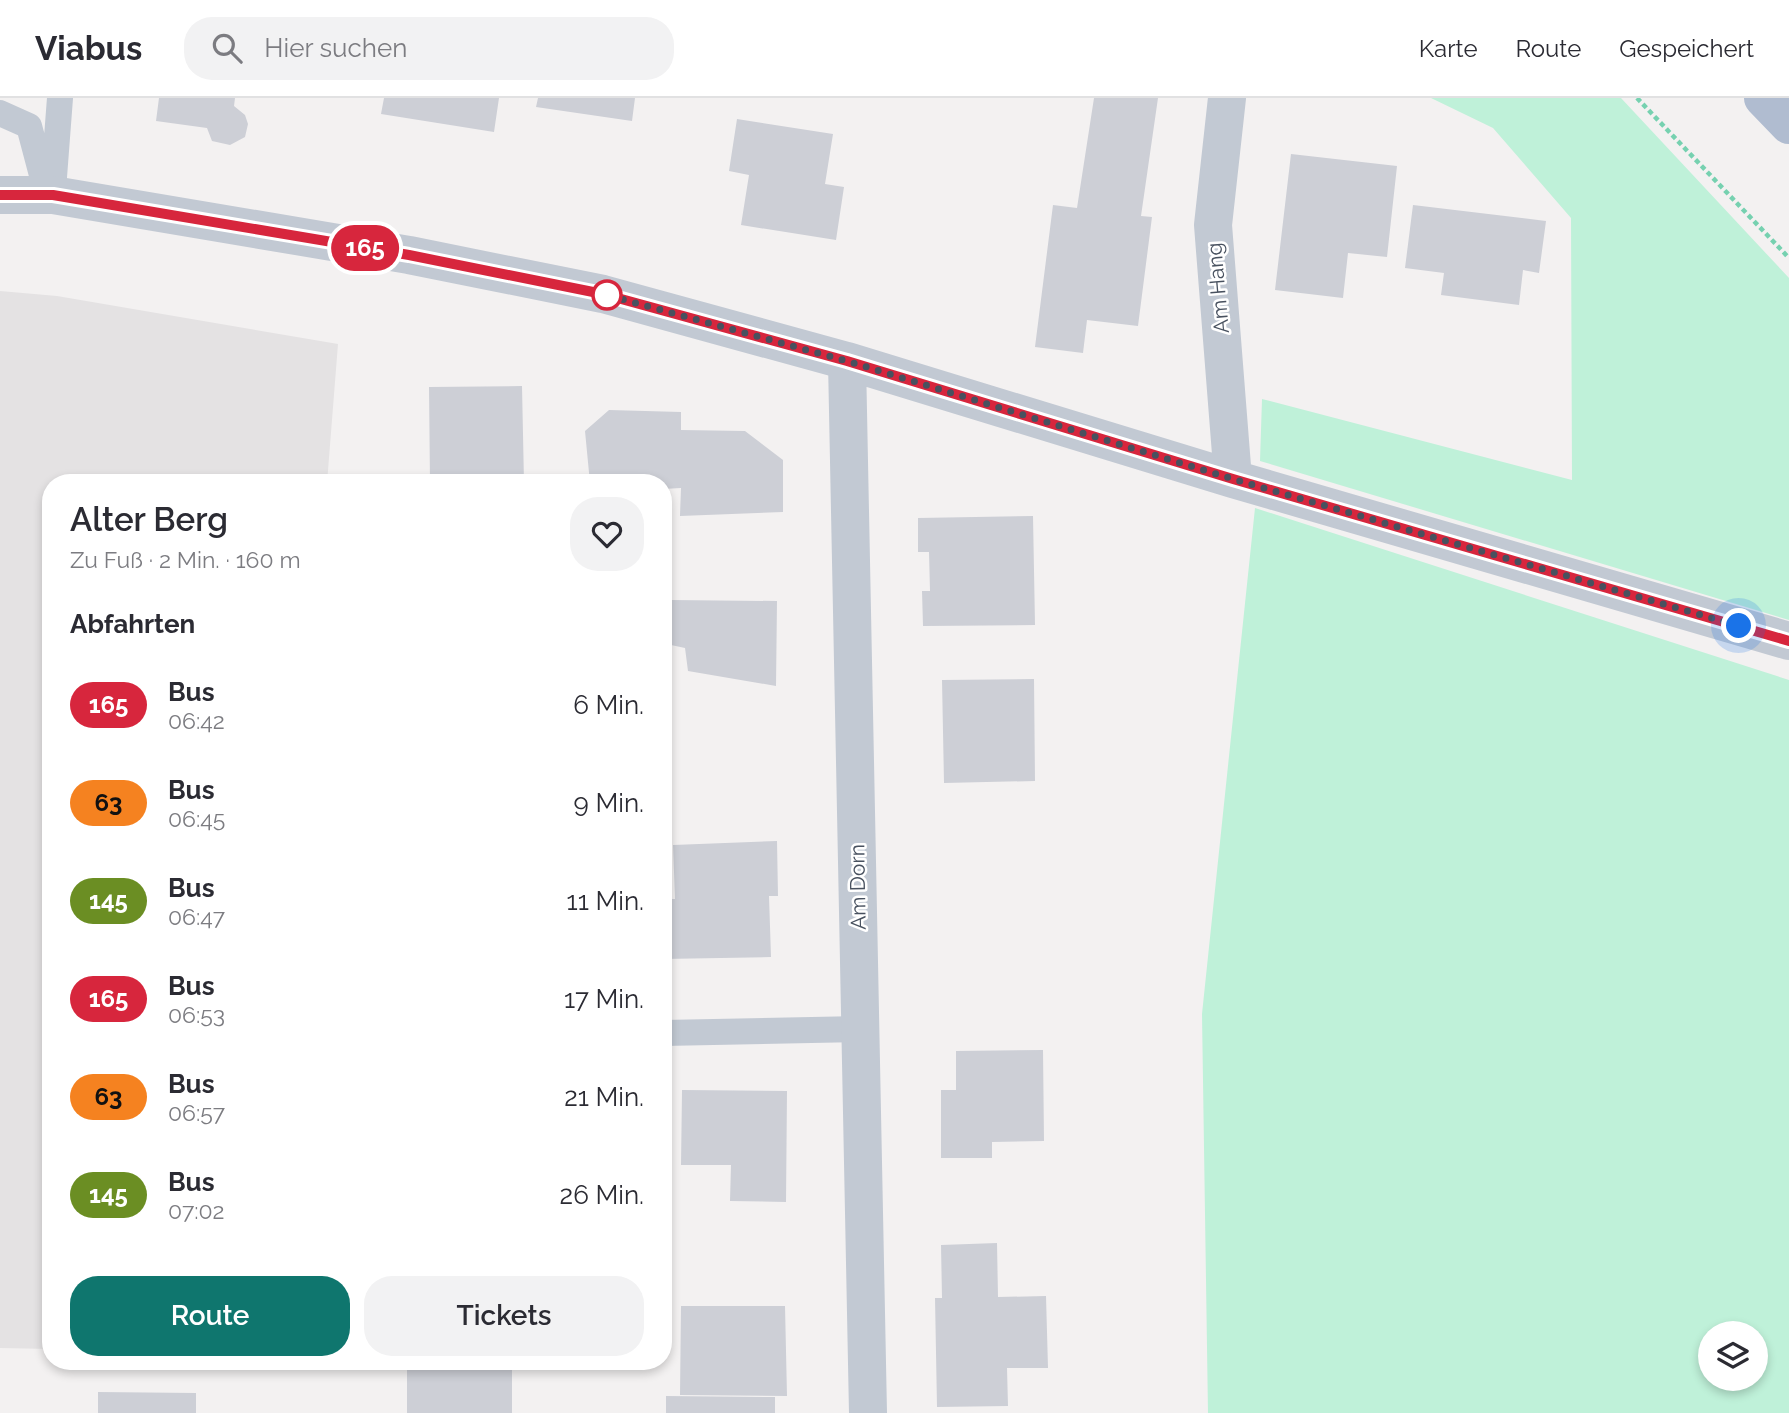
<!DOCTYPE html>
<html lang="de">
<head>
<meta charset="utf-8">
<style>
  body { margin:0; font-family:Raleway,sans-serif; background:#f2f2f3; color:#2b2b33; height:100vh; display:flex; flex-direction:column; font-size:26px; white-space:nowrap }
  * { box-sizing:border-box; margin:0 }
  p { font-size:23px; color:#7c7c81 }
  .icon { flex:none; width:38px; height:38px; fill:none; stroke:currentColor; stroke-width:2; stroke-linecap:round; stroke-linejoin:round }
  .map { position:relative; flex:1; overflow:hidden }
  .details { position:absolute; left:42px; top:376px; width:630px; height:896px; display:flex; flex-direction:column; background:#fff; border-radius:28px; box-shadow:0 4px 10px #0003 }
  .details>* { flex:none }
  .badge { padding:0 14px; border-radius:23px; font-size:24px; line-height:46px }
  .fabs { position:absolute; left:1698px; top:1223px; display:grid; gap:14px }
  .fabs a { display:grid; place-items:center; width:70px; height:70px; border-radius:50%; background:#fff; box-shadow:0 4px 10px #0003; font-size:35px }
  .you { position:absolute; width:35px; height:35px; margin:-18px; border:5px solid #fff; border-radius:50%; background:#1a73e8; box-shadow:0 0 0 10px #1a73e833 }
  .map>.badge { position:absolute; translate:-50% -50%; box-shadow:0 0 0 4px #fff }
  h2 { padding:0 28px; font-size:26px; line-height:63px }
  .round { display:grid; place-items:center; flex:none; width:74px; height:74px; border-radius:28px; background:#f2f2f3 }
  .overview { display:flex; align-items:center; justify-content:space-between; height:119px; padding:0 28px }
  h1 { font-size:33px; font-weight:600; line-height:52px }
  .action { display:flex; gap:14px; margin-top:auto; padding:14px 28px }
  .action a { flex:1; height:80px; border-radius:28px; background:#0f766e; color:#fff; font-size:28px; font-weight:600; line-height:80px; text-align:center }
  .action a+a { background:#f2f2f3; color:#2b2b33 }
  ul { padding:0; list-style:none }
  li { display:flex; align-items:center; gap:21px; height:98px; padding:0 28px }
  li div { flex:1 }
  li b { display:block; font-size:26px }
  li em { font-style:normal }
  li .badge { min-width:77px; font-weight:700; text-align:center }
  header { display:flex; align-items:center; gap:42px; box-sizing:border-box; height:98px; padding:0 35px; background:#fff; border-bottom:2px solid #e1e1e2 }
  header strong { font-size:33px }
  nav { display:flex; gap:38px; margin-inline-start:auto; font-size:24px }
  .search { width:490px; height:63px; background:#f2f2f3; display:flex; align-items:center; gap:18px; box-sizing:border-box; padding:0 24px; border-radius:28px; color:#7c7c81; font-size:26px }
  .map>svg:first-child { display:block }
</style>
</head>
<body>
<header>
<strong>Viabus</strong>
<div class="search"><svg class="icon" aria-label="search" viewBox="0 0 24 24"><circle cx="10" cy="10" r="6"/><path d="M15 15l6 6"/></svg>Hier suchen</div>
<nav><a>Karte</a><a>Route</a><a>Gespeichert</a></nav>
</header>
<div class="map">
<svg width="1789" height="1315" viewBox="0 0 1789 1315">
  <rect width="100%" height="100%" fill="#f3f1f1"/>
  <path fill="#e4e2e3" d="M 0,193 L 57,198 L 338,246 L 327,385 L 51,385 L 51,1251 L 0,1250 Z"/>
  <path fill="#bff1d9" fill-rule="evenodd" d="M 1431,0 L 1621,0 L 1789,180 L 1789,522 L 1260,363 L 1262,301 L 1572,382 L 1571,120 L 1493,30 Z
    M 1255,410 L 1789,582 L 1789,1315 L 1208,1315 L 1202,916 ZM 1710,1236 L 1755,1236 L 1755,1281 L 1710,1281 Z"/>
  <path fill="#cdcfd6" d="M 159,0 L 235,0 L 234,8 L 245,17 L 248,26 L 245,39 L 230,47 L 212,43 L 207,30 L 156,23 Z
    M 384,0 L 499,0 L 494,34 L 381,16 Z
    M 538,0 L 635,0 L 632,23 L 536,9 Z
    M 1094,0 L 1158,0 L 1141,118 L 1152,119 L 1138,228 L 1087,222 L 1083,255 L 1035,249 L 1053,107 L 1077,110 Z
    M 737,21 L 833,36 L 825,86 L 844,89 L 836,142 L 741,127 L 749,77 L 729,73 Z
    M 1291,56 L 1397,68 L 1387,159 L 1348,155 L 1343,200 L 1275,192 Z
    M 1413,107 L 1546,123 L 1539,175 L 1523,172 L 1519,207 L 1441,197 L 1444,175 L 1405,170 Z
    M 522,288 L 524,385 L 430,385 L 429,289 Z
    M 609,312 L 681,314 L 681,332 L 745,333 L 783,362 L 783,414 L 680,418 L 681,390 L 663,391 L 663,385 L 590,385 L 585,333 Z
    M 1033,418 L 1035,527 L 923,528 L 922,493 L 930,493 L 929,454 L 918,454 L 918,420 Z
    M 671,502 L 777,503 L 776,588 L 688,573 L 685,550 L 671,547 Z
    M 1034,581 L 1035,683 L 944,685 L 942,582 Z
    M 777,743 L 778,798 L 769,798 L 771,859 L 663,861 L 663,801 L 675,801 L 673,747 Z
    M 1043,952 L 1044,1043 L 992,1044 L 992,1060 L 941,1060 L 941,992 L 956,992 L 956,953 Z
    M 682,992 L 787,993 L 786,1104 L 730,1103 L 731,1067 L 681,1067 Z
    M 997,1145 L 998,1199 L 1046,1198 L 1048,1270 L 1007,1270 L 1008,1308 L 937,1309 L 935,1200 L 942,1200 L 941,1147 Z
    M 681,1208 L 785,1208 L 787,1298 L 680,1297 Z
    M 407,1264 L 512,1264 L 512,1315 L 407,1315 Z
    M 98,1294 L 196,1295 L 196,1315 L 98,1315 Z
    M 666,1298 L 775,1299 L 775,1315 L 666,1315 Z"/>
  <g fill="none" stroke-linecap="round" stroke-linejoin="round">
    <path stroke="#76d1b0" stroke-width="4.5" stroke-dasharray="5 3.5" stroke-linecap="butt" d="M 1637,0 L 1789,160"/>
    <path stroke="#c2c9d3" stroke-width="26" d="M 0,15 L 29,28 L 47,96
      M 53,92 L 60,0
      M 663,935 L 861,931"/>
    <path stroke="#c2c9d3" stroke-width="38" d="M 1227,0 L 1213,127 L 1233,381
      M 0,97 L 53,97 L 409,157 L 603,196 L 847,263 L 1233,381 L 1789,543
      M 847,263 L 868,1315"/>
    <path stroke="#b0bcd0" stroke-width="38" d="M 1763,0 L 1789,27"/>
  </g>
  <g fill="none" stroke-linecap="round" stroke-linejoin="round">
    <g stroke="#fff" stroke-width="16">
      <path id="line" d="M 0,97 L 53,97 L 409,157 L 603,196 L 847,263 L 1233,381 L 1789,543"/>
    </g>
    <use href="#line" stroke="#d7263d" stroke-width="10"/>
    <path stroke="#48515f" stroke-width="7" stroke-dasharray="0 12.6" d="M 607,197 L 603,196 L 847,263 L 1233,381 L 1739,528"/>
  </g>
  <circle fill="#fff" stroke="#d7263d" stroke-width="3.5" cx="607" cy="197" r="14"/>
  <g text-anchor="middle" stroke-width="5" stroke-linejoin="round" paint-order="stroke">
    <g font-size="21" fill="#48515f" stroke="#fff">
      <text transform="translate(1218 190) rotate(-95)" y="7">Am Hang</text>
      <text transform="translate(858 789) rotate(-91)" y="7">Am Dorn</text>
    </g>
  </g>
</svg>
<div class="fabs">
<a><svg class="icon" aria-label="layers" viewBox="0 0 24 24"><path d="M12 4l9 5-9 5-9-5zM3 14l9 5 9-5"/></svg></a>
</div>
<div class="you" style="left:1739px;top:528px"></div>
<b class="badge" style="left:365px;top:150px;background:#d7263d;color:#fff">165</b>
<section class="details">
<div class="overview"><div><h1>Alter Berg</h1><p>Zu Fuß · 2 Min. · 160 m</p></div><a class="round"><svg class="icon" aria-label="heart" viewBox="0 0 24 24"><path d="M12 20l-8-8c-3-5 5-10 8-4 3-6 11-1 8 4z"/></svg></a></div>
<h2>Abfahrten</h2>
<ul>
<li><span class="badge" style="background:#d7263d;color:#fff">165</span><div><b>Bus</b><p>06:42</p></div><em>6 Min.</em></li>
<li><span class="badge" style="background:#f58220;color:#111">63</span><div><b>Bus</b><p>06:45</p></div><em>9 Min.</em></li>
<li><span class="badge" style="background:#6b8e23;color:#fff">145</span><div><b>Bus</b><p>06:47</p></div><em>11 Min.</em></li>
<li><span class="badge" style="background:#d7263d;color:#fff">165</span><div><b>Bus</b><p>06:53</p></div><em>17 Min.</em></li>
<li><span class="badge" style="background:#f58220;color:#111">63</span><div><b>Bus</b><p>06:57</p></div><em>21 Min.</em></li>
<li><span class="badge" style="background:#6b8e23;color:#fff">145</span><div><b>Bus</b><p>07:02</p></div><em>26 Min.</em></li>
</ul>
<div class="action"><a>Route</a><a>Tickets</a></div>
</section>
</div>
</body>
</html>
